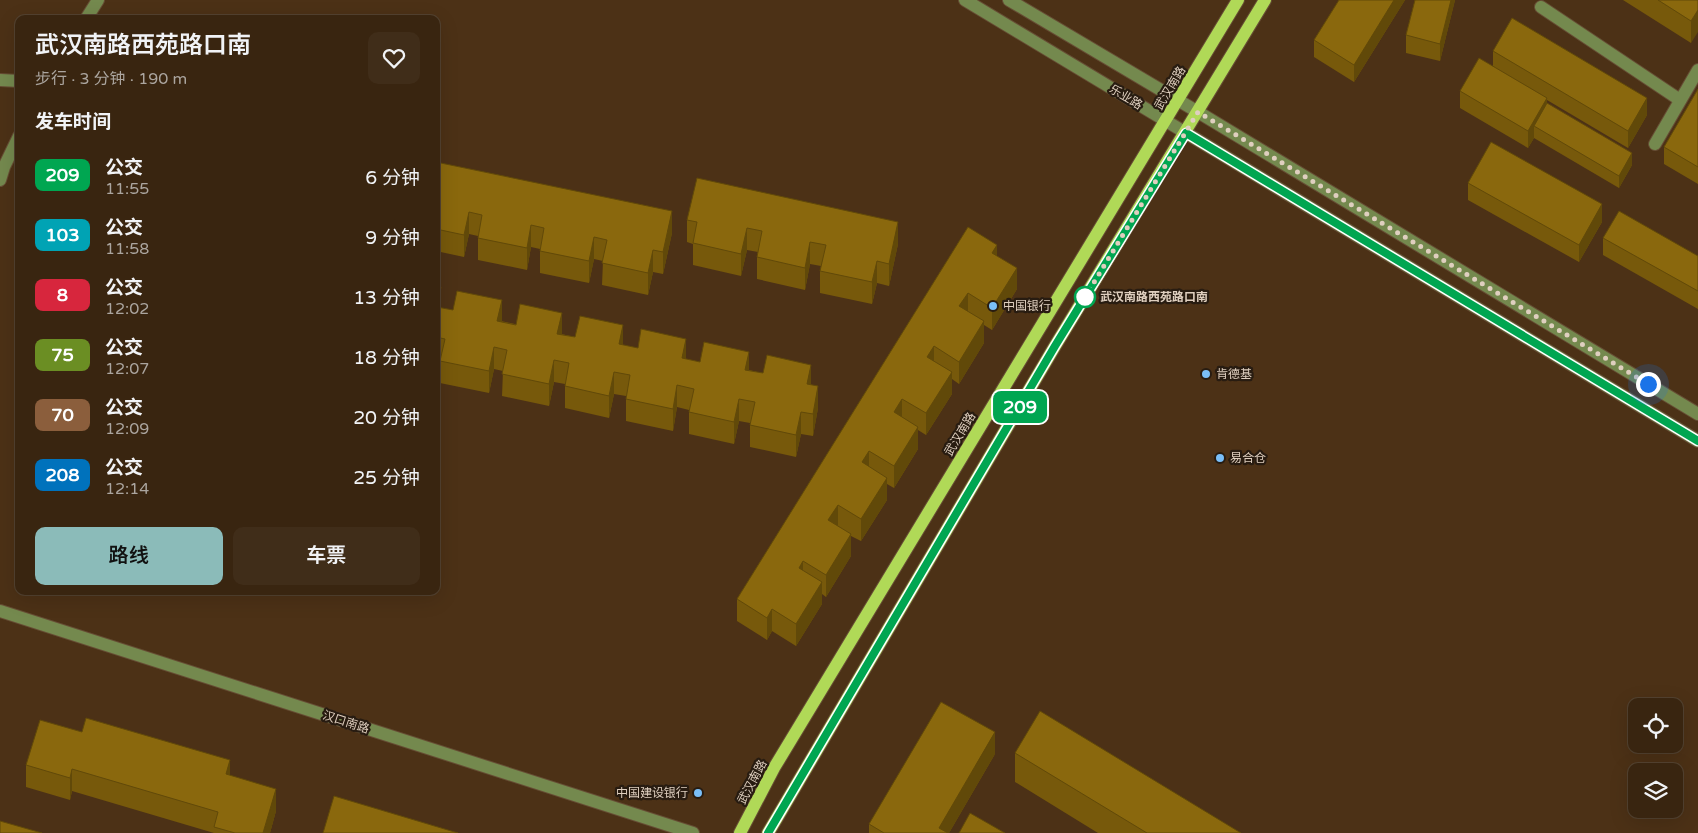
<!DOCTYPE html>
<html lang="zh">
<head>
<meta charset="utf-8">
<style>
  body { margin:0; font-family:"Varela Round","Noto Sans SC",sans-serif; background:#402d19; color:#f1f3f6; height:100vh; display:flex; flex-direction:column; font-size:19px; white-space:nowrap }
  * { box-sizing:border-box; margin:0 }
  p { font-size:16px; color:#aba59f }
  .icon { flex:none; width:28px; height:28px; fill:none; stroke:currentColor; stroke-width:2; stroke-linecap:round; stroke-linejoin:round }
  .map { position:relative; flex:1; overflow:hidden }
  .sheet { position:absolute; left:15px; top:15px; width:425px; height:580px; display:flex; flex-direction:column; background:#392510; border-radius:10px; box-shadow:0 5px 20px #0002,0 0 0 1px #534230 }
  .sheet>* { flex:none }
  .badge { padding:0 10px; border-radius:8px; font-size:18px; line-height:32px }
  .controls { position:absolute; left:1628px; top:698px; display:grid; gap:10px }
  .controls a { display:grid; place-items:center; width:55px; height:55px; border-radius:10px; background:#392510; box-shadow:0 5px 20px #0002,0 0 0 1px #534230; font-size:25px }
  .you { position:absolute; width:25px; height:25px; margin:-12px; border:4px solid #fff; border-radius:50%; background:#1a73e8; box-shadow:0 0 0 8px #1a73e833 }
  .map>.badge { position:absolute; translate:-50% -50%; box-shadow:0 0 0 2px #fff }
  h2 { padding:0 20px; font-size:19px; line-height:45px }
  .round { display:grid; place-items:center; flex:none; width:52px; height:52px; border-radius:10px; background:#402d19 }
  .headline { display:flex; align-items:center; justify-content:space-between; height:85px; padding:0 20px }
  h1 { font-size:24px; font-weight:600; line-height:38px }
  .action { display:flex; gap:10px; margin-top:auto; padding:10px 20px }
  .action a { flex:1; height:58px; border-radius:10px; background:#8bbbb9; color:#111; font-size:20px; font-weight:600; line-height:58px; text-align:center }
  .action a+a { background:#402d19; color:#f1f3f6 }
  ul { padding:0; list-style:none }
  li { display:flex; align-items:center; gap:15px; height:60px; padding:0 20px }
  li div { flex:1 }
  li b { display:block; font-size:19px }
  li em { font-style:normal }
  li .badge { min-width:55px; font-weight:700; text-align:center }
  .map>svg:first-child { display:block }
</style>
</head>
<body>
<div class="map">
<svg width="1698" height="833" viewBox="0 0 1698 833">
  <rect width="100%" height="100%" fill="#4c3116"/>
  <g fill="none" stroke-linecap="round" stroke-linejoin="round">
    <g stroke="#664d34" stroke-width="14">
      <path id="minor" d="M 965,0 L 1698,441
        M 1009,0 L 1198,112 L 1698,414
        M 1541,7 L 1680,100
        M 86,19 L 98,0
        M 0,80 L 19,81
        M 1655,144 L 1698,70
        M 0,180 L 4,167 L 19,136
        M 0,611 L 693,833"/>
    </g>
    <g stroke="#664d34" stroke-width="14">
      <path id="major" d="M 740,833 L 774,768 L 1238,0
        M 768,833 L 1055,346 L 1265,0"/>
    </g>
    <use href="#minor" stroke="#74894e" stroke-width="12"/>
    <use href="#major" stroke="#b0d957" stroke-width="12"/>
  </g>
  <path fill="#77590b" d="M 1339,0 L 1405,0 L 1354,82 L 1314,57 L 1314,40 Z
    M 1415,0 L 1455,0 L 1440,61 L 1406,53 L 1406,35 Z
    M 1623,0 L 1698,0 L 1691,43 Z
    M 1493,51 L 1647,115 L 1628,148 L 1547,100 L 1547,103 L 1632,165 L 1619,188 L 1534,138 L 1528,148 L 1460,108 L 1460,91 L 1493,67 Z
    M 1698,89 L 1698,184 L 1664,164 L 1664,147 Z
    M 436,162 L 672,233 L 663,274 L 653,272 L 648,295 L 602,285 L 603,261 L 594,259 L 589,283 L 540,273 L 540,249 L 531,247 L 527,270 L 478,260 L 478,236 L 469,234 L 464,257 L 436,251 Z
    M 1468,183 L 1602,222 L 1579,262 L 1468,200 Z
    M 687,220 L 898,244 L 889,286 L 877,283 L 872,304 L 820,293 L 820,271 L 821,266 L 810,264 L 805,290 L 757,279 L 757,257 L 758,252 L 747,250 L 741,276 L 693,265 L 693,244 L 687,242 Z
    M 968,227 L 997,256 L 1017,289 L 992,330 L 984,325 L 984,343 L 959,384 L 952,379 L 952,394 L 926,435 L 918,430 L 918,449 L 894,488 L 887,484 L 887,500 L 861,541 L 851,536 L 851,556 L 826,597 L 822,594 L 822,604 L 796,646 L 772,631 L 767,640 L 737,621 L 737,599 Z
    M 1603,238 L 1698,256 L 1698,309 L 1603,255 Z
    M 436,286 L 441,308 L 575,337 L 623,345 L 700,362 L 749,370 L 811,385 L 818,408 L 813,436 L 801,434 L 796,457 L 750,447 L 750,423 L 739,421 L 734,444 L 689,434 L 689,410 L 677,407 L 673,431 L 626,421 L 626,396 L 614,394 L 609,418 L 565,408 L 565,384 L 554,382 L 549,406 L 502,396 L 503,371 L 494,369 L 489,393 L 440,383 L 440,360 L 436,359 Z
    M 1015,753 L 1241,833 L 1098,833 L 1015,782 Z
    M 995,754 L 949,833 L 869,833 L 869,824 Z
    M 26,765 L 230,776 L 276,811 L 270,833 L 214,833 L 72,791 L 70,800 L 26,787 Z"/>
  <path fill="#614909" d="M 1394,0 L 1405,0 L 1354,82 L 1354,65 Z
    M 1451,0 L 1455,0 L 1440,61 L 1440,44 Z
    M 1698,10 L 1698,32 L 1691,43 L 1691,21 Z
    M 1547,98 L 1547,115 L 1534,126 L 1534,138 L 1528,148 L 1528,131 Z
    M 1647,98 L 1647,115 L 1628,148 L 1628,131 Z
    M 1632,153 L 1632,165 L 1619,188 L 1619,176 Z
    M 1602,204 L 1602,222 L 1579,262 L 1579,245 Z
    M 672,211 L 672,233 L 663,274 L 663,252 Z
    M 469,212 L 469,234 L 464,257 L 464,235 Z
    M 898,222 L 898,244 L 889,286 L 889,264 Z
    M 531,225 L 531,247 L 527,270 L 527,248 Z
    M 747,228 L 747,250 L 741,276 L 741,254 Z
    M 594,237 L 594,259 L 589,283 L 589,261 Z
    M 810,242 L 810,264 L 805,290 L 805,268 Z
    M 997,245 L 997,266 L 992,253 Z
    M 653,250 L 653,272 L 648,295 L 648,273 Z
    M 877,261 L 877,283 L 872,304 L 872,282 Z
    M 1017,268 L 1017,289 L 992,330 L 992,308 Z
    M 441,287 L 441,309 L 437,307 Z
    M 968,293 L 968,315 L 959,306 Z
    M 502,300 L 502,322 L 497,321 Z
    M 562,313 L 562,335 L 557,334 Z
    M 984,321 L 984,343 L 959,384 L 959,362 Z
    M 623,325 L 623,347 L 619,344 Z
    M 686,339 L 686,361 L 682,358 Z
    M 934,346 L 934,368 L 927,357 Z
    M 494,347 L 494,369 L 489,393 L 489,371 Z
    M 749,352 L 749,374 L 745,370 Z
    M 554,360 L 554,382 L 549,406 L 549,384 Z
    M 811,365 L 811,387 L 807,384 Z
    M 614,372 L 614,394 L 609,418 L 609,396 Z
    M 952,372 L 952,394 L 926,435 L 926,413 Z
    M 677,385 L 677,407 L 673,431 L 673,409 Z
    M 818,386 L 818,408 L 813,436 L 813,414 Z
    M 739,399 L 739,421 L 734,444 L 734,422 Z
    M 902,399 L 902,421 L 894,412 Z
    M 801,412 L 801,434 L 796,457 L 796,435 Z
    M 918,427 L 918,449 L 894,488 L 894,466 Z
    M 869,451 L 869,473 L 862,462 Z
    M 887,478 L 887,500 L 861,541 L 861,519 Z
    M 838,505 L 838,527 L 828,520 Z
    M 851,534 L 851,556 L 826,597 L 826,575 Z
    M 803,561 L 803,583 L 799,568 Z
    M 822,582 L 822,604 L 796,646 L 796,624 Z
    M 772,609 L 772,631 L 767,640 L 767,618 Z
    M 995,732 L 995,754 L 949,833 L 939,833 L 939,828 Z
    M 230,760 L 230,782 L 226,774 Z
    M 72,769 L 72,791 L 70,800 L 70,778 Z
    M 276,789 L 276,811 L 270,833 L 263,833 Z"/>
  <path fill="#8a680d" stroke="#614909" d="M 1339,0 L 1394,0 L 1354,65 L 1314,40 Z
    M 1415,0 L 1451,0 L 1440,44 L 1406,35 Z
    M 1658,0 L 1698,0 L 1698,10 L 1691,21 Z
    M 1512,18 L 1647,98 L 1628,131 L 1493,51 Z
    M 1479,58 L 1547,98 L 1528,131 L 1460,91 Z
    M 1698,89 L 1698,167 L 1664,147 Z
    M 1547,103 L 1632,153 L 1619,176 L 1534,126 Z
    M 1491,142 L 1602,204 L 1579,245 L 1468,183 Z
    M 436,162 L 672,211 L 663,252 L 653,250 L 648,273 L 602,263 L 607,240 L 594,237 L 589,261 L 540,251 L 544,228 L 531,225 L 527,248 L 478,238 L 482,215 L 469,212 L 464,235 L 436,229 Z
    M 697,178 L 898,222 L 889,264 L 877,261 L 872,282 L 820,271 L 826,245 L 810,242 L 805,268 L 757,257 L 762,231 L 747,228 L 741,254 L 693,243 L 697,222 L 687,220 Z
    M 1619,211 L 1698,256 L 1698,291 L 1603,238 Z
    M 968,227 L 997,245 L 992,253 L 1017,268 L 992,308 L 968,293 L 959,306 L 984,321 L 959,362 L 934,346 L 927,357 L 952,372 L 926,413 L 902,399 L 894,412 L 918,427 L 894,466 L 869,451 L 862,462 L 887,478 L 861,519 L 838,505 L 828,520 L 851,534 L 826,575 L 803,561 L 799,568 L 822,582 L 796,624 L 772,609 L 767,618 L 737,599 Z
    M 436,286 L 441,287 L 437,307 L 453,310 L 457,291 L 502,300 L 497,321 L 516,325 L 520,304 L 562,313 L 557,334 L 575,337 L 580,316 L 623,325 L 619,344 L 638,348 L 641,329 L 686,339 L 682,358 L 700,362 L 704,342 L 749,352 L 745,370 L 763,373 L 767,355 L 811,365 L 807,384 L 818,386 L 813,414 L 801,412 L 796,435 L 750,425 L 755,402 L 739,399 L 734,422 L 689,412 L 694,389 L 677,385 L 673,409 L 626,399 L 630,375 L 614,372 L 609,396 L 565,386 L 569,363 L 554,360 L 549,384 L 502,374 L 507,350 L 494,347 L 489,371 L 440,361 L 445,339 L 436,337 Z
    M 941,702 L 995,732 L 939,828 L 948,833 L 884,833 L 869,824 Z
    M 1040,711 L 1241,833 L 1147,833 L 1015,753 Z
    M 86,718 L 230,760 L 226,774 L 276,789 L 263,833 L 235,833 L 214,827 L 218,812 L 72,769 L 70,778 L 26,765 L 40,720 L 82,732 Z
    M 334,796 L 458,833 L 323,833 Z
    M 970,813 L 1005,833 L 959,833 Z
    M 0,821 L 42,833 L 0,833 Z"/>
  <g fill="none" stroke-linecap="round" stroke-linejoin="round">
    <g stroke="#fff" stroke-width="11">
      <path id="line" d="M 768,833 L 1055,346 L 1186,133 L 1698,441"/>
    </g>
    <use href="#line" stroke="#00a651" stroke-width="8"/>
    <path stroke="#dfcfbf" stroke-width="5" stroke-dasharray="0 9" d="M 1085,297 L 1198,112 L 1648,384"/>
  </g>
  <circle fill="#fff" stroke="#00a651" stroke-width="2.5" cx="1085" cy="297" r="10"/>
  <g fill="#7abff8" stroke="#281c11" stroke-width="2">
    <circle cx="993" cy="306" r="5"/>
    <circle cx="1206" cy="374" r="5"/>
    <circle cx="1220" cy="458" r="5"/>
    <circle cx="698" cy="793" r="5"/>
  </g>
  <g text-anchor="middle" stroke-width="4.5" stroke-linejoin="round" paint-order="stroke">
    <g font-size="12" fill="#dfcfbf" stroke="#281c11">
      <text transform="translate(1170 88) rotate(-59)" y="4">武汉南路</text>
      <text transform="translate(1126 97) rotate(31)" y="4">乐业路</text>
      <text transform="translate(960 434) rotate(-59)" y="4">武汉南路</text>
      <text transform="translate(346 722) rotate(18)" y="4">汉口南路</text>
      <text transform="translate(752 782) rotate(-62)" y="4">武汉南路</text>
    </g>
    <g font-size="12" font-weight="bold" fill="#dfcfbf" stroke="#281c11" text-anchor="start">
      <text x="1100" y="301">武汉南路西苑路口南</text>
    </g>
    <g font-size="12" fill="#dfcfbf" stroke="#281c11" text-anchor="start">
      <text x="1003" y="310">中国银行</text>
      <text x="1216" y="378">肯德基</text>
      <text x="1230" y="462">易合仓</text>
      <text x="688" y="797" text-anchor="end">中国建设银行</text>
    </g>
  </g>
</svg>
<div class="controls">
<a><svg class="icon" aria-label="locate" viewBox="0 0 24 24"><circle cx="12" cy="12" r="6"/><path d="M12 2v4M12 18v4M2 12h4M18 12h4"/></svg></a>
<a><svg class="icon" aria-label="layers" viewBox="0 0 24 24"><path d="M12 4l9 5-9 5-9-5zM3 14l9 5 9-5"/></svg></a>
</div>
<div class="you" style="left:1648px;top:384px"></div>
<b class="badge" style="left:1020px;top:407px;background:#00a651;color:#fff">209</b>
<section class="sheet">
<div class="headline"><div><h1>武汉南路西苑路口南</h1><p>步行 · 3 分钟 · 190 m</p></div><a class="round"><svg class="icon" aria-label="heart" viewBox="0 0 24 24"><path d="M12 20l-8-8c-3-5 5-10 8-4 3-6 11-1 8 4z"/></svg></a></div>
<h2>发车时间</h2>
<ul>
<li><span class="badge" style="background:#00a651;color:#fff">209</span><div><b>公交</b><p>11:55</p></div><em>6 分钟</em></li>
<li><span class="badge" style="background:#00a3b4;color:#fff">103</span><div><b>公交</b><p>11:58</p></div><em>9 分钟</em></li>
<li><span class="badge" style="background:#d7263d;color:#fff">8</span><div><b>公交</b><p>12:02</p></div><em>13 分钟</em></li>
<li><span class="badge" style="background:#6b8e23;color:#fff">75</span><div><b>公交</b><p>12:07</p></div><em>18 分钟</em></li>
<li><span class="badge" style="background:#8b5e3c;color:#fff">70</span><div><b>公交</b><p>12:09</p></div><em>20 分钟</em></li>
<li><span class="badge" style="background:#0072bc;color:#fff">208</span><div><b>公交</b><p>12:14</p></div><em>25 分钟</em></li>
</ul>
<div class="action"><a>路线</a><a>车票</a></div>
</section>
</div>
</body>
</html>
